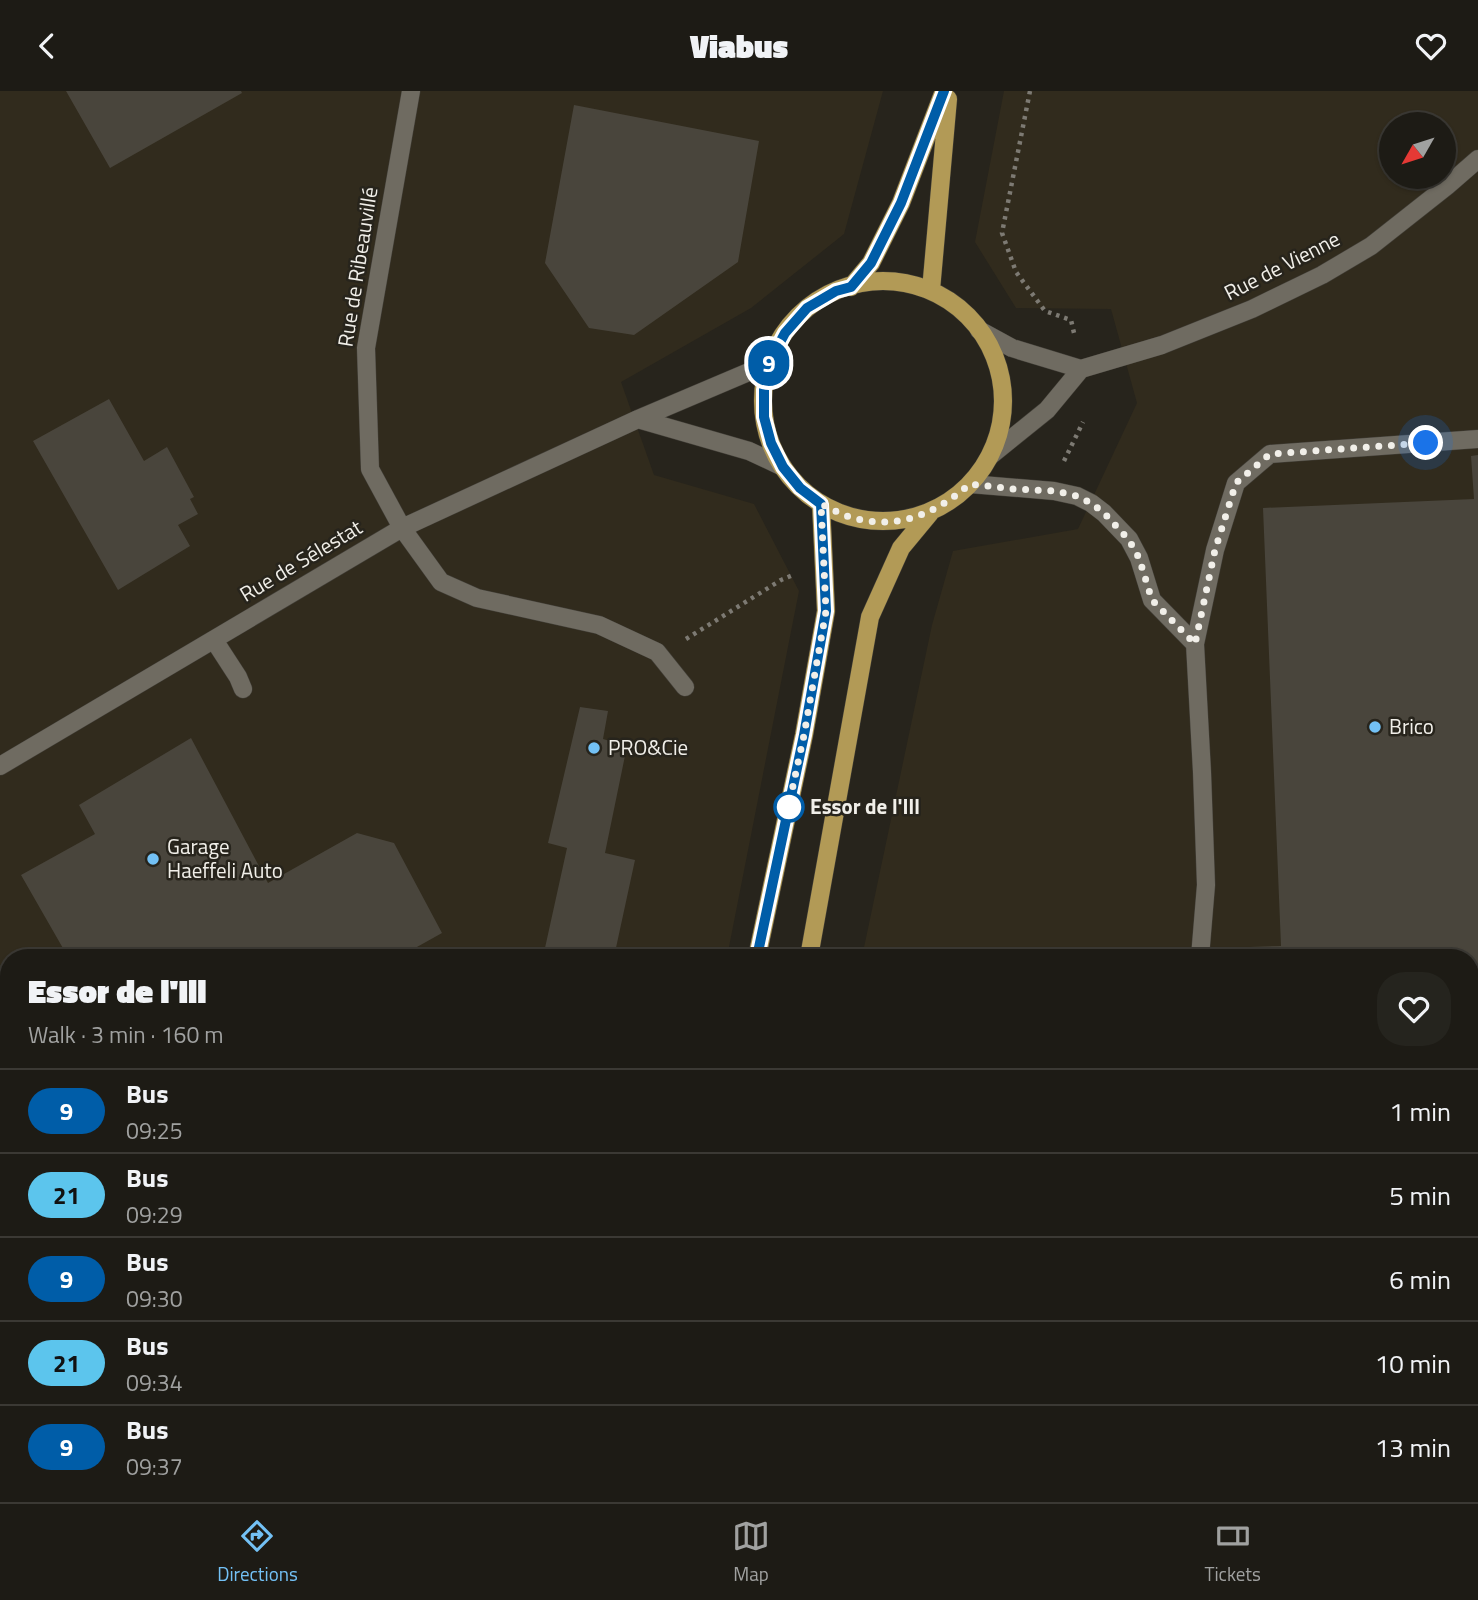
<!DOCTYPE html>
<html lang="en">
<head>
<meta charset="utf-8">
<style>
  body { margin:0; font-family:"Titillium Web",sans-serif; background:#25241e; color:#f1f3f6; height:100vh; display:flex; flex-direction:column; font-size:26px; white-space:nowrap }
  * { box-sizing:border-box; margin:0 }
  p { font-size:23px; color:#a0a1a0 }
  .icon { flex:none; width:38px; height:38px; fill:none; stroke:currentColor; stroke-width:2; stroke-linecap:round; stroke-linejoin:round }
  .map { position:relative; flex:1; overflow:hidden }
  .side { position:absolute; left:0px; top:858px; width:1479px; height:555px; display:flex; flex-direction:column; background:#1d1b15; border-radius:28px 28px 0 0; box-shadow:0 2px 5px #0004,0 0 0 2px #3b3934 }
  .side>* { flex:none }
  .badge { padding:0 14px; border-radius:23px; font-size:24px; line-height:46px }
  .needle { width:46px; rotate:231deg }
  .fabs { position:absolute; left:1379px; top:21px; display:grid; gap:14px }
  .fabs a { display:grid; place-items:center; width:77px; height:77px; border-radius:50%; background:#1d1b15; box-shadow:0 2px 5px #0004,0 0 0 2px #3b3934; font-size:35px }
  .you { position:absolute; width:35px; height:35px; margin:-18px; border:5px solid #fff; border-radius:50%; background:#1a73e8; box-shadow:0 0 0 10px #1a73e833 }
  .map>.badge { position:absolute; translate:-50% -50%; box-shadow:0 0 0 4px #fff }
  .round { display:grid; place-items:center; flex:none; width:74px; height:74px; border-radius:28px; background:#25241e }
  .headline { display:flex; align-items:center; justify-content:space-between; height:119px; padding:0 28px }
  h1 { font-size:33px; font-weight:800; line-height:52px }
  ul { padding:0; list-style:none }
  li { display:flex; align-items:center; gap:21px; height:84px; padding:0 28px; border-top:2px solid #3b3934 }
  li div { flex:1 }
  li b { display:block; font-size:26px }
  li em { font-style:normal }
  li .badge { min-width:77px; font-weight:700; text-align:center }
  header { display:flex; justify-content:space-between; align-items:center; height:91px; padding:0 28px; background:#1d1b15; font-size:32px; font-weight:800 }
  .tabs { display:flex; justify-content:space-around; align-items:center; height:98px; border-top:2px solid #3b3934; background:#1d1b15; font-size:19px; color:#a0a1a0 }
  .tabs a { display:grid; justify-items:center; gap:4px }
  .tabs .active { color:#73c1f5 }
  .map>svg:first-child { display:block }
</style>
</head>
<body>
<header><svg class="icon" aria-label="back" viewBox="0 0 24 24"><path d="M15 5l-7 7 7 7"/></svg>Viabus<svg class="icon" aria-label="heart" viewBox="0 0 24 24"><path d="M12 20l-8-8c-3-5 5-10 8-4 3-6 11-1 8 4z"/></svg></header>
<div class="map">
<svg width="1478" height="1411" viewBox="0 0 1478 1411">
  <rect width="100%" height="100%" fill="#27241c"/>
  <path fill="#312b1d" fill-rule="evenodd" d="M 0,0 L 883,0 L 844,143 L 751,217 L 621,291 L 654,384 L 754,413 L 799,500 L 727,866 L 9,866 L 9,1404 L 623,1404 L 621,1411 L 0,1411 Z
    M 1004,0 L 1478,0 L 1478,1411 L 748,1411 L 750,1404 L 1470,1404 L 1470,866 L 862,866 L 932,534 L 953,460 L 1078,438 L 1137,312 L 1111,218 L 1016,217 L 975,151 ZM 1391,33 L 1444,33 L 1444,86 L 1391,86 Z"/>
  <path fill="#49453c" d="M 66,0 L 241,0 L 242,2 L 110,77 Z
    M 574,14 L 759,50 L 738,171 L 634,244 L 589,237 L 545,172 Z
    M 109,308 L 144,370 L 167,356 L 194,406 L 190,408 L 198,423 L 178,434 L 190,455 L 118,499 L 33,350 Z
    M 1478,364 L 1478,1231 L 1470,1231 L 1470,866 L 1249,866 L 1249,856 L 1281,855 L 1263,417 L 1474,408 L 1471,365 Z
    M 580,616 L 608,620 L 603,648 L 627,655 L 605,762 L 635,769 L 614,866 L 543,866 L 567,757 L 548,752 Z
    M 191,647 L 268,792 L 357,742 L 394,752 L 442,842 L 399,866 L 68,866 L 21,784 L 95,743 L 79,714 Z
    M 9,1287 L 9,1352 L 0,1357 L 0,1292 Z
    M 349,1404 L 477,1404 L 460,1411 L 353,1411 Z"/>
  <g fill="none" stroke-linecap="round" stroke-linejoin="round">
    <g stroke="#423f38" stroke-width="19">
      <path id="minor" d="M 411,0 L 366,257 L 370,378 L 402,437 L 441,491 L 477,507 L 599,534 L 657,561 L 685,596
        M 979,239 L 1012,257 L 1081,278 L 1162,254 L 1252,218 L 1322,184 L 1371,155 L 1447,95 L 1478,68
        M 638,328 L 749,360 L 783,376
        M 990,365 L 1047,319 L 1081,278
        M 970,393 L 1054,400 L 1077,405 L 1091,412 L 1104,422 L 1129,448 L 1139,467 L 1152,509 L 1195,553
        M 214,549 L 238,586 L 243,598
        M 0,675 L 402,437 L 638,328 L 770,272
        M 1200,866 L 1206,794 L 1202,681 L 1195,553 L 1215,459 L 1236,392 L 1270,363 L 1478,348
        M 1241,1404 L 1242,1411"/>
    </g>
    <g stroke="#423f38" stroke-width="19">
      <path id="major" d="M763 310a120 120 0 1 1 240 0a120 120 0 1 1-240 0Z
        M 851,196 L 871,172 L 901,112 L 944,0
        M 931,199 L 948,8
        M 757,866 L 804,644 L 826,520 L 821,413
        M 809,866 L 870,526 L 901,457 L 930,422
        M 651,1411 L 653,1404
        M 714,1411 L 716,1404"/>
    </g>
    <path stroke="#7d7a73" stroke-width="4.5" stroke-dasharray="3.5 5" stroke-linecap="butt" d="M 1030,0 L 1002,142 L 1016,181 L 1045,220 L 1071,229 L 1074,242
      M 1064,370 L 1083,331
      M 686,548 L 781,489 L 793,484"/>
    <use href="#minor" stroke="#6f6b61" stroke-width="18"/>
    <use href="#major" stroke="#b29a56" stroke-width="18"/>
  </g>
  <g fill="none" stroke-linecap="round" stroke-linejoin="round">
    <g stroke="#fff" stroke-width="16">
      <path id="line" d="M 757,866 L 804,644 L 826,520 L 821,413 L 800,397 L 783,376 L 771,352 L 764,326 L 764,299 L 769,272 L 785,242 L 807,217 L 836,200 L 851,196 L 871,172 L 901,112 L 944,0"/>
    </g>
    <use href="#line" stroke="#005da8" stroke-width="10"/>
    <path stroke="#f1efe9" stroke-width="7" stroke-dasharray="0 12.6" d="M 789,716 L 788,718 L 804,644 L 826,520 L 821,413 C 830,417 838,422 847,425 C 894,441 934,424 970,393 L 1013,398 L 1055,400 L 1077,405 L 1091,412 L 1104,422 L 1129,449 L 1139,467 L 1152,509 L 1195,553 L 1215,459 L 1236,392 L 1270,363 L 1426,352"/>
  </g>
  <g fill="#73c1f5" stroke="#27241c" stroke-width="2.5">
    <circle cx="1375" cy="636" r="7"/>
    <circle cx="594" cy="657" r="7"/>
    <circle cx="153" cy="768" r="7"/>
  </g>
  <circle fill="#fff" stroke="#005da8" stroke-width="3.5" cx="789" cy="716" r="14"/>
  <g text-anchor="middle" stroke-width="5" stroke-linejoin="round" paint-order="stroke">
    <g font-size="21" fill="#f1efe9" stroke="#27241c">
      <text transform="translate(1282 175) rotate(-27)" y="7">Rue de Vienne</text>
      <text transform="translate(358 176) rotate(-81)" y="7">Rue de Ribeauvillé</text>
      <text transform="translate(301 470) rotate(-31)" y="7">Rue de Sélestat</text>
    </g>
    <g font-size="21" fill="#f1efe9" stroke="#27241c" text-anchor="start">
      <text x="1389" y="643">Brico</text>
      <text x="608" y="664">PRO&amp;Cie</text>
      <text x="167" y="763">Garage<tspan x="167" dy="24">Haeffeli Auto</tspan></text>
    </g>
    <g font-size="21" font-weight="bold" fill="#f1efe9" stroke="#27241c" text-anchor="start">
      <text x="810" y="723">Essor de l'Ill</text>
    </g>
  </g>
</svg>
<div class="fabs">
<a><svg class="needle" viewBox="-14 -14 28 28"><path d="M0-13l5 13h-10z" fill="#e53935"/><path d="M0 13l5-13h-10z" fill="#a0a1a0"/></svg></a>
</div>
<div class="you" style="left:1426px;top:352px"></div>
<b class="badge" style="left:769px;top:272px;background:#005da8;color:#fff">9</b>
<section class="side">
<div class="headline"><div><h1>Essor de l'Ill</h1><p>Walk · 3 min · 160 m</p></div><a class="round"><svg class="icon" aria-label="heart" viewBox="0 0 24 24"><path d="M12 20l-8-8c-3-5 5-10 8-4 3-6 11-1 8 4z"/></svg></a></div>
<ul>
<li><span class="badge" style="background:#005da8;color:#fff">9</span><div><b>Bus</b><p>09:25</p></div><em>1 min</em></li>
<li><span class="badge" style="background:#5cc5ed;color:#111">21</span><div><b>Bus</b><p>09:29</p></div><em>5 min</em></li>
<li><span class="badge" style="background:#005da8;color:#fff">9</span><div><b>Bus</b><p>09:30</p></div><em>6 min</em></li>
<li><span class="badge" style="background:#5cc5ed;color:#111">21</span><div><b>Bus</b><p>09:34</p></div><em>10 min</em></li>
<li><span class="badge" style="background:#005da8;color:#fff">9</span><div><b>Bus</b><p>09:37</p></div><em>13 min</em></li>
</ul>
</section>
</div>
<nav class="tabs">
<a class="active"><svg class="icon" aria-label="directions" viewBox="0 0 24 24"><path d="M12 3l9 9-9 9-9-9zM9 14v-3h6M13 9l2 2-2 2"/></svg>Directions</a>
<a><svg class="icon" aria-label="map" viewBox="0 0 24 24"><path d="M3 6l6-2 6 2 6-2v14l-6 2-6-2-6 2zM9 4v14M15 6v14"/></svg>Map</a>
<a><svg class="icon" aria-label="tickets" viewBox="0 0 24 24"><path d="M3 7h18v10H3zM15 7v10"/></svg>Tickets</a>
</nav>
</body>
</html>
